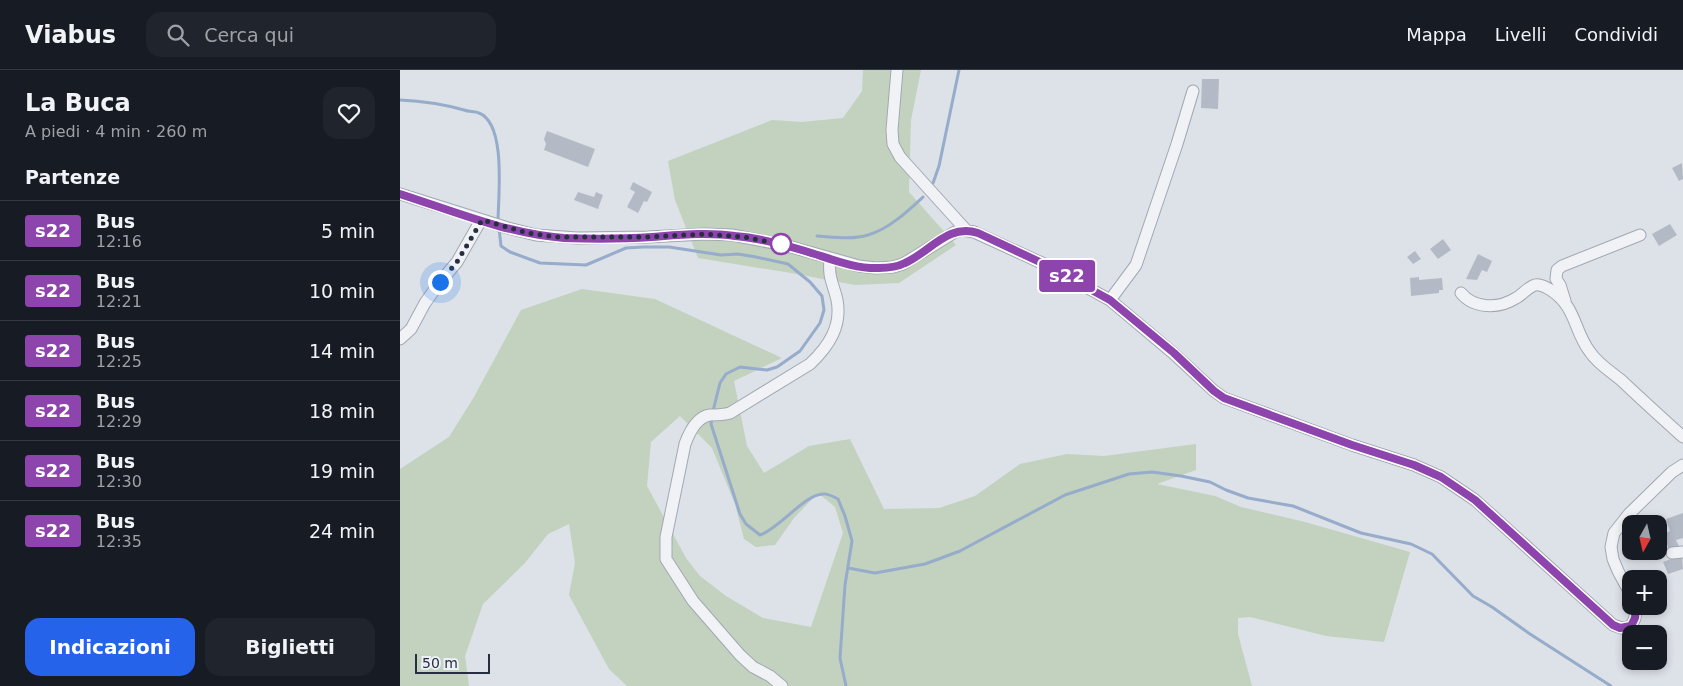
<!DOCTYPE html>
<html lang="it">
<head>
<meta charset="utf-8">
<style>
  body { margin:0; font-family:"DejaVu Sans",sans-serif; background:#20242c; color:#f1f3f6; height:100vh; display:flex; flex-direction:column; font-size:19px; white-space:nowrap }
  * { box-sizing:border-box; margin:0 }
  p { font-size:16px; color:#9ea1a6 }
  .icon { flex:none; width:28px; height:28px; fill:none; stroke:currentColor; stroke-width:2; stroke-linecap:round; stroke-linejoin:round }
  .map { position:relative; flex:1; overflow:hidden }
  .sheet { display:flex; flex-direction:column; background:#171b24; width:400px }
  .sheet>* { flex:none }
  .badge { padding:0 10px; border-radius:4px; font-size:18px; line-height:32px }
  .needle { width:32px; rotate:188deg }
  .fabs { position:absolute; left:1222px; top:445px; display:grid; gap:10px }
  .fabs a { display:grid; place-items:center; width:45px; height:45px; border-radius:10px; background:#171b24; box-shadow:0 2px 8px #0003; font-size:25px }
  .scale { position:absolute; left:15px; bottom:12px; width:75px; box-sizing:border-box; padding-left:5px; border:2px solid #262e3f; border-top:0; font-size:14px; line-height:18px; white-space:nowrap; color:#262e3f; -webkit-text-stroke:4px #edf0f6; paint-order:stroke }
  .you { position:absolute; width:25px; height:25px; margin:-12px; border:4px solid #fff; border-radius:50%; background:#1a73e8; box-shadow:0 0 0 8px #1a73e833 }
  .map>.badge { position:absolute; translate:-50% -50%; box-shadow:0 0 0 2px #fff }
  h2 { padding:0 25px; font-size:19px; line-height:45px }
  .round { display:grid; place-items:center; flex:none; width:52px; height:52px; border-radius:15px; background:#20242c }
  .overview { display:flex; align-items:center; justify-content:space-between; height:85px; padding:0 25px }
  h1 { font-size:24px; font-weight:800; line-height:38px }
  .action { display:flex; gap:10px; margin-top:auto; padding:10px 25px }
  .action a { flex:1; height:58px; border-radius:15px; background:#2563eb; color:#fff; font-size:20px; font-weight:800; line-height:58px; text-align:center }
  .action a+a { background:#20242c; color:#f1f3f6 }
  ul { padding:0; list-style:none }
  li { display:flex; align-items:center; gap:15px; height:60px; padding:0 25px; border-top:1px solid #363941 }
  li div { flex:1 }
  li b { display:block; font-size:19px }
  li em { font-style:normal }
  li .badge { min-width:55px; font-weight:700; text-align:center }
  header { display:flex; align-items:center; gap:30px; box-sizing:border-box; height:70px; padding:0 25px; background:#171b24; border-bottom:1px solid #363941 }
  header strong { font-size:24px }
  nav { display:flex; gap:28px; margin-inline-start:auto; font-size:18px }
  .search { width:350px; height:45px; background:#20242c; display:flex; align-items:center; gap:12px; box-sizing:border-box; padding:0 18px; border-radius:15px; color:#9ea1a6; font-size:19px }
  main { display:flex; flex:1; min-height:0 }
  .map>svg:first-child { display:block }
</style>
</head>
<body>
<header>
<strong>Viabus</strong>
<div class="search"><svg class="icon" aria-label="search" viewBox="0 0 24 24"><circle cx="10" cy="10" r="6"/><path d="M15 15l6 6"/></svg>Cerca qui</div>
<nav><a>Mappa</a><a>Livelli</a><a>Condividi</a></nav>
</header>
<main>
<section class="sheet">
<div class="overview"><div><h1>La Buca</h1><p>A piedi · 4 min · 260 m</p></div><a class="round"><svg class="icon" aria-label="heart" viewBox="0 0 24 24"><path d="M12 20l-8-8c-3-5 5-10 8-4 3-6 11-1 8 4z"/></svg></a></div>
<h2>Partenze</h2>
<ul>
<li><span class="badge" style="background:#8e44ad;color:#fff">s22</span><div><b>Bus</b><p>12:16</p></div><em>5 min</em></li>
<li><span class="badge" style="background:#8e44ad;color:#fff">s22</span><div><b>Bus</b><p>12:21</p></div><em>10 min</em></li>
<li><span class="badge" style="background:#8e44ad;color:#fff">s22</span><div><b>Bus</b><p>12:25</p></div><em>14 min</em></li>
<li><span class="badge" style="background:#8e44ad;color:#fff">s22</span><div><b>Bus</b><p>12:29</p></div><em>18 min</em></li>
<li><span class="badge" style="background:#8e44ad;color:#fff">s22</span><div><b>Bus</b><p>12:30</p></div><em>19 min</em></li>
<li><span class="badge" style="background:#8e44ad;color:#fff">s22</span><div><b>Bus</b><p>12:35</p></div><em>24 min</em></li>
</ul>
<div class="action"><a>Indicazioni</a><a>Biglietti</a></div>
</section>
<div class="map">
<svg width="1283" height="616" viewBox="0 0 1283 616">
  <rect width="100%" height="100%" fill="#dde1e8"/>
  <path fill="#c2d2be" fill-rule="evenodd" d="M 463,0 L 521,0 L 511,50 L 509,122 L 556,175 L 499,213 L 455,215 L 391,203 L 298,188 L 275,130 L 268,91 L 372,50 L 401,52 L 443,48 L 462,21 Z
    M 182,219 L 255,229 L 382,288 L 334,311 L 347,376 L 364,403 L 409,376 L 450,369 L 484,439 L 539,438 L 575,426 L 620,394 L 667,384 L 704,386 L 796,374 L 796,400 L 757,414 L 815,426 L 841,437 L 905,452 L 1010,482 L 984,572 L 926,566 L 850,547 L 838,548 L 838,564 L 852,616 L 227,616 L 209,599 L 169,525 L 175,493 L 169,454 L 148,464 L 124,494 L 83,534 L 65,586 L 69,616 L 0,616 L 0,399 L 49,367 L 74,327 L 121,240 ZM 280,346 L 312,378 L 335,434 L 344,469 L 356,477 L 375,475 L 394,448 L 418,423 L 435,437 L 443,463 L 411,557 L 363,548 L 326,526 L 300,506 L 286,488 L 247,416 L 251,372 Z"/>
  <g fill="none" stroke-linecap="round" stroke-linejoin="round">
    <path stroke="#96acca" stroke-width="3" d="M 0,30 C 22,31 43,34 64,40 C 69,42 75,41 79,43 C 107,54 98,128 98,152
      M 533,113 L 539,96 L 559,0
      M 99,158 L 101,176 L 110,182 L 140,193 L 186,195 L 226,178 L 243,177 L 269,177 L 321,185 L 338,184 L 356,187 L 388,194 L 410,212 L 422,226 L 424,240 L 420,253 L 400,281 L 377,297 L 367,300 L 340,297 L 326,304 L 320,313 L 314,337 L 311,354 L 340,444 L 346,454 L 360,465 C 380,458 405,424 423,424 C 427,423 434,427 438,429 L 445,446 L 452,471 L 445,515 L 440,588 L 446,616
      M 417,166 C 433,167 452,170 468,165 C 489,159 508,141 523,127
      M 448,498 L 475,503 L 525,494 L 560,481 L 665,425 L 729,404 L 752,402 L 781,406 L 810,412 L 826,420 L 848,428 L 893,436 L 961,463 L 1011,474 L 1032,484 L 1073,526 L 1092,537 L 1130,564 L 1211,616"/>
  </g>
  <path fill="#b4bac5" d="M 802,9 L 819,9 L 818,39 L 801,38 Z
    M 147,61 L 195,79 L 188,97 L 144,80 L 146,74 L 144,69 Z
    M 1282,93 L 1283,109 L 1279,111 L 1272,98 Z
    M 233,112 L 252,122 L 247,132 L 244,131 L 238,143 L 227,137 L 235,122 L 230,119 Z
    M 178,122 L 194,127 L 196,122 L 203,125 L 198,139 L 174,130 Z
    M 1270,154 L 1277,165 L 1259,176 L 1252,164 Z
    M 1043,169 L 1051,180 L 1038,189 L 1030,179 Z
    M 1015,181 L 1021,189 L 1013,194 L 1007,187 Z
    M 1078,184 L 1092,191 L 1087,202 L 1082,200 L 1077,210 L 1066,209 Z
    M 1019,207 L 1019,210 L 1042,208 L 1043,220 L 1039,220 L 1039,223 L 1011,226 L 1010,208 Z
    M 1283,443 L 1283,468 L 1276,470 L 1279,476 L 1269,480 L 1264,464 L 1270,461 L 1266,449 Z
    M 1282,485 L 1283,499 L 1268,504 L 1263,492 Z"/>
  <g fill="none" stroke-linecap="round" stroke-linejoin="round">
    <g stroke="#a2a8b2" stroke-width="13">
      <path id="minor" d="M 497,0 L 492,60 L 493,74 L 500,87 L 566,160
        M 0,124 L 108,158 L 136,165 L 177,168 L 248,167 L 305,164 L 332,165 L 384,175 L 459,196 L 476,198 L 493,197 L 503,194 L 555,162 L 563,160 L 574,162 L 644,194 L 710,230 L 773,283 L 814,321 L 824,328 L 952,375 L 1014,395 L 1041,407 L 1075,430 L 1213,555 L 1222,558 L 1231,556 L 1235,548 L 1236,536
        M 1061,223 C 1074,239 1099,239 1116,228 C 1122,225 1128,217 1135,215 C 1140,214 1145,217 1149,219 C 1177,236 1173,260 1190,282 C 1198,294 1210,301 1221,310 C 1241,329 1262,348 1283,367
        M 710,230 L 736,195 L 777,74 L 793,21
        M 1165,231 L 1160,215 L 1156,209 L 1157,200 L 1162,196 L 1240,165
        M 0,269 L 11,259 L 25,233 L 40,212 L 57,192 L 81,150
        M 1272,483 L 1283,482
        M 1231,525 L 1218,501 L 1213,489 L 1211,477 L 1214,463 L 1229,444 L 1272,402 L 1283,395
        M 382,616 L 370,606 L 353,597 L 340,585 L 293,531 L 266,489 L 266,467 L 285,374 C 289,363 296,347 310,345 C 317,345 323,345 330,343 L 410,294 C 429,276 442,256 437,230 C 433,212 428,209 430,188"/>
    </g>
    <use href="#minor" stroke="#f0f2f6" stroke-width="11"/>
  </g>
  <g fill="none" stroke-linecap="round" stroke-linejoin="round">
    <g stroke="#fff" stroke-width="11">
      <path id="line" d="M 0,124 C 53,141 108,164 164,168 C 193,169 223,169 252,167 C 279,165 307,162 335,166 C 359,168 382,174 405,181 C 429,188 454,199 479,198 C 488,198 497,197 505,193 C 530,182 548,153 578,163 L 644,194 L 710,230 L 774,283 L 814,321 L 824,328 L 952,375 L 1014,395 L 1041,407 L 1075,430 L 1213,555 L 1220,558 L 1231,556 L 1235,548 L 1236,536"/>
    </g>
    <use href="#line" stroke="#8e44ad" stroke-width="8"/>
    <path stroke="#262e3f" stroke-width="5" stroke-dasharray="0 9" d="M 40,212 L 57,192 L 82,150 L 128,163 L 155,167 L 248,167 L 305,164 L 344,167 L 384,175 L 381,174"/>
  </g>
  <circle fill="#fff" stroke="#8e44ad" stroke-width="2.5" cx="381" cy="174" r="10"/>
</svg>
<div class="fabs">
<a><svg class="needle" viewBox="-14 -14 28 28"><path d="M0-13l5 13h-10z" fill="#e53935"/><path d="M0 13l5-13h-10z" fill="#9ea1a6"/></svg></a>
<a>+</a>
<a>−</a>
</div>
<div class="scale">50 m</div>
<div class="you" style="left:40px;top:212px"></div>
<b class="badge" style="left:667px;top:206px;background:#8e44ad;color:#fff">s22</b>
</div>
</main>
</body>
</html>
